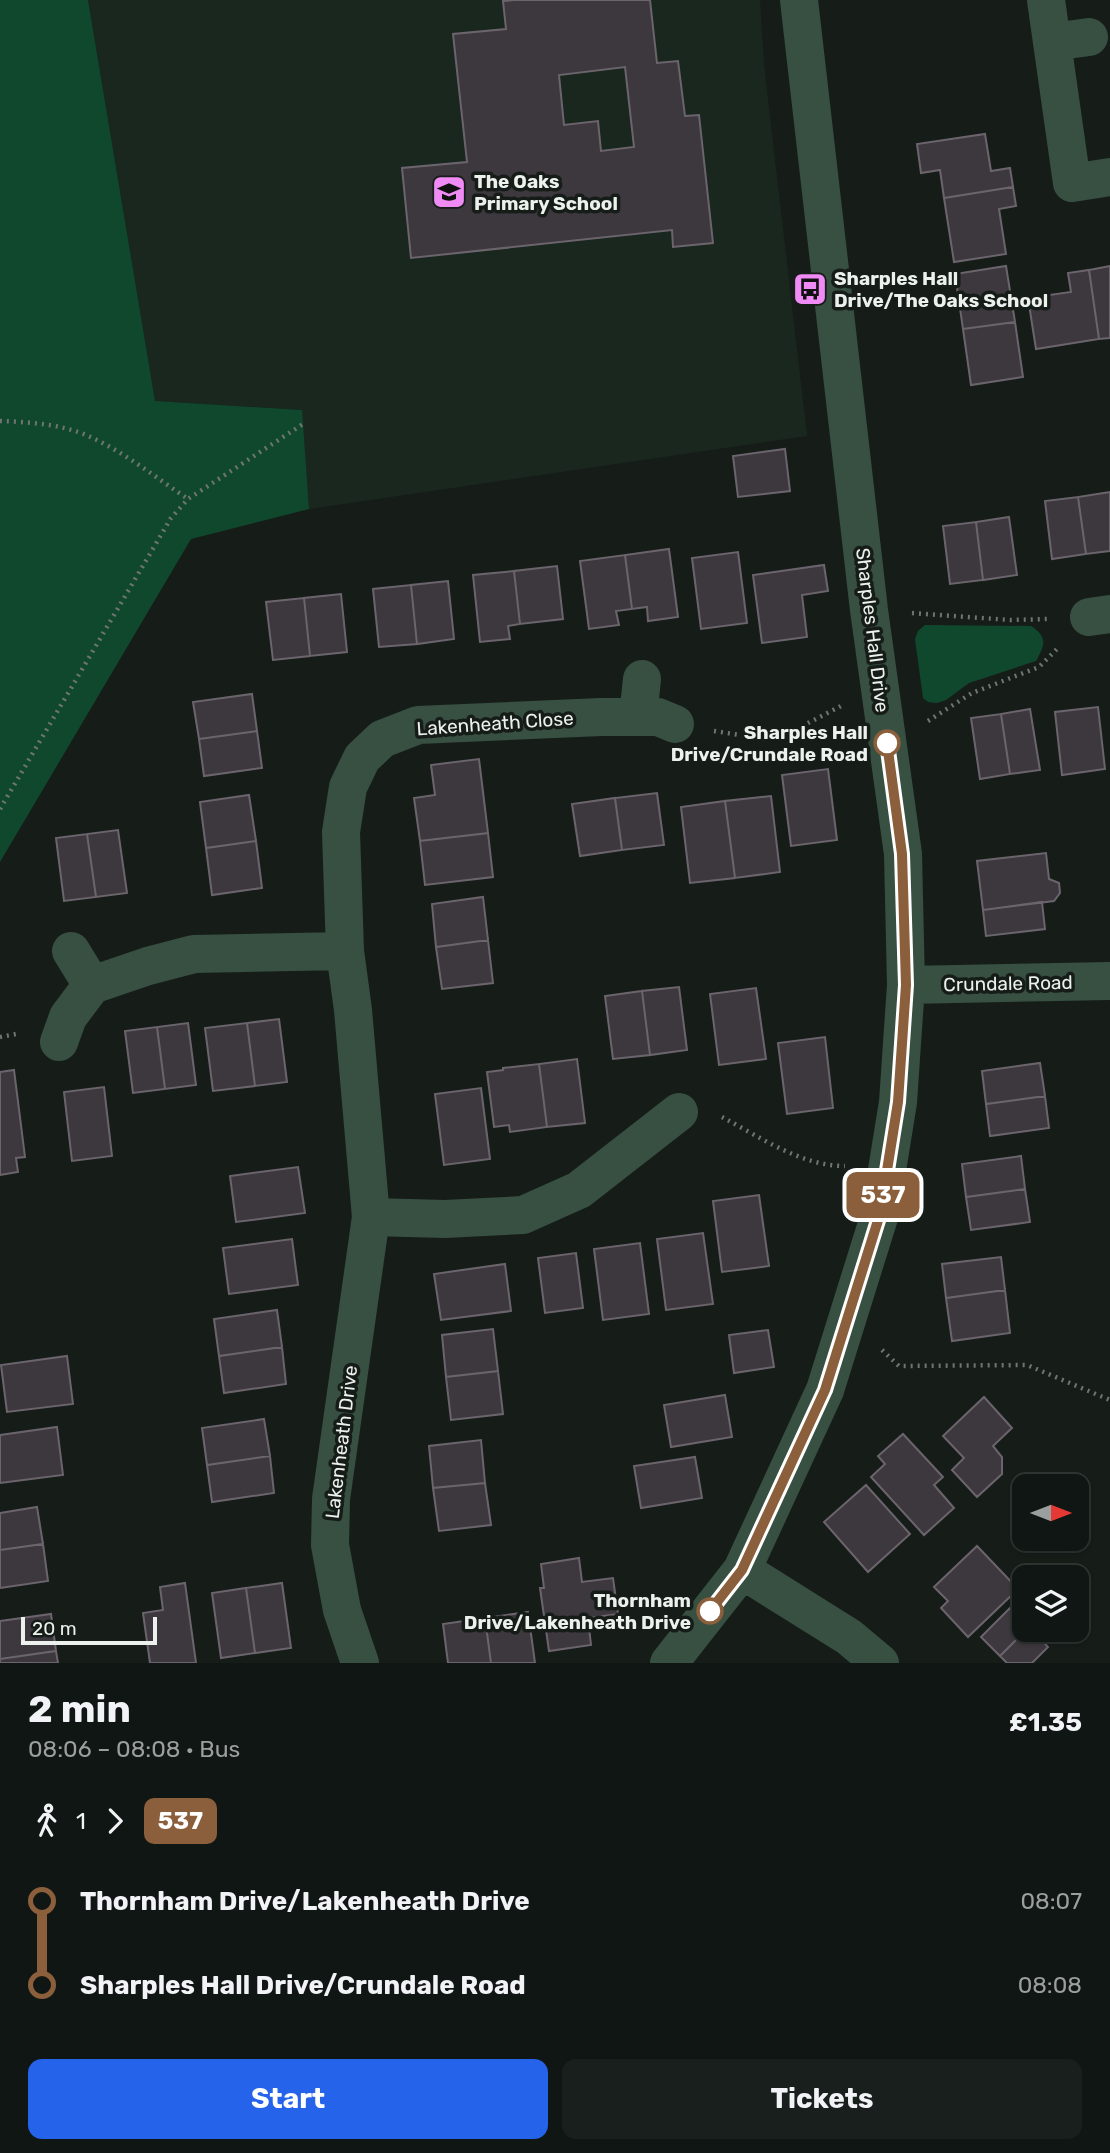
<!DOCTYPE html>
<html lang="en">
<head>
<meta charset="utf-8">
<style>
  body { margin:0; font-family:Rubik,sans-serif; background:#191f1c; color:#f1f3f6; height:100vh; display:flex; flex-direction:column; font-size:26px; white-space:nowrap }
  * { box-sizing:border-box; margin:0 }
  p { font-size:23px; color:#9c9fa0 }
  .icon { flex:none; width:38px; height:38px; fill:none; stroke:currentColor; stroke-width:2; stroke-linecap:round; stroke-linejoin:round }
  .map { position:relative; height:1663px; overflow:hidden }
  .details { display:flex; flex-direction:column; background:#101613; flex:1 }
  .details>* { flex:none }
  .badge { padding:0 14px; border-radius:10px; font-size:24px; line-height:46px }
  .needle { width:46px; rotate:90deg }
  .buttons { position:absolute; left:1012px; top:1474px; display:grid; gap:14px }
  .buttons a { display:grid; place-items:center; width:77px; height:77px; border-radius:14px; background:#101613; box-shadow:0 2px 5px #0004,0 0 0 2px #303533; font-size:35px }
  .scale { position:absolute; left:21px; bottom:18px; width:136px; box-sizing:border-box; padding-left:7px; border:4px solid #ecf1ee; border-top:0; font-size:19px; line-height:24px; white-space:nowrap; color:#ecf1ee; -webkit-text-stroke:5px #161d19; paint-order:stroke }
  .map>.badge { position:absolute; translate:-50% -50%; box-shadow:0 0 0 4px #fff }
  .legs { display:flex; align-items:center; gap:10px; height:77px; padding:0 28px; font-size:23px }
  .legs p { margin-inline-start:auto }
  .summary { display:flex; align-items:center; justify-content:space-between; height:119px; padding:0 28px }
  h1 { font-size:38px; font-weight:700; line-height:52px }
  .button { display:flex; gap:14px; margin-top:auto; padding:14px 28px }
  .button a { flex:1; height:80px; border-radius:14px; background:#2563eb; color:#fff; font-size:28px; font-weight:700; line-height:80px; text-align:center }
  .button a+a { background:#191f1c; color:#f1f3f6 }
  ul { padding:0 28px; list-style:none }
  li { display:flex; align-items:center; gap:24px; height:84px; font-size:26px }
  li i { display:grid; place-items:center; width:10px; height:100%; margin:0 9px; background:currentColor }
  li i::after { content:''; width:18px; height:18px; margin:-9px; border:5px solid; border-radius:50%; background:#101613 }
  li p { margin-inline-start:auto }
  li:first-child i { background:linear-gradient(#0000 50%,currentColor 0) }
  li:last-child i { background:linear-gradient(currentColor 50%,#0000 0) }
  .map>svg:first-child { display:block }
</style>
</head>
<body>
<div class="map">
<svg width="1110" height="1663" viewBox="0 0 1110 1663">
  <rect width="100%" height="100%" fill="#161d19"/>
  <path fill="#1a271f" d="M 88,0 L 760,0 L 764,65 L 807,436 L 309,509 L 301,410 L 155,401 Z"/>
  <path fill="#10482e" d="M 0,0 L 88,0 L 155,401 L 302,410 L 309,509 L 191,539 L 0,862 Z
    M 925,625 L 1031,626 C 1048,637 1045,645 1036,661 L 969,683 L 946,700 L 937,703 L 928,702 L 923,698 L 915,639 L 918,631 Z"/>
  <path fill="#3d373e" stroke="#6b646c" stroke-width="2" fill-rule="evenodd" d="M 515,0 L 650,0 L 657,63 L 678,61 L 685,116 L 699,115 L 713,243 L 673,247 L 672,230 L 411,258 L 402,168 L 467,162 L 453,34 L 506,29 L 503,1 ZM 625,67 L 634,147 L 601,151 L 598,121 L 564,125 L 559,75 Z
    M 985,134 L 991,171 L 1010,168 L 1013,187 L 944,198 L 940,170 L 921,173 L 917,144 Z
    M 1013,187 L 1016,206 L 999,209 L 1006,254 L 954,262 L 944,198 Z
    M 1006,266 L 1015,322 L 963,329 L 955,274 Z
    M 1110,266 L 1110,338 L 1099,339 L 1089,270 Z
    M 1089,270 L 1099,339 L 1036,349 L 1028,298 L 1071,292 L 1068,273 Z
    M 1015,322 L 1023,377 L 971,385 L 963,329 Z
    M 785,449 L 790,491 L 738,497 L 733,456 Z
    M 1110,492 L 1110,551 L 1086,554 L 1078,497 Z
    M 1078,497 L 1086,554 L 1052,559 L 1045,501 Z
    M 1009,517 L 1017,575 L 983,580 L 976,522 Z
    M 976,522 L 983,580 L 950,584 L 943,526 Z
    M 669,549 L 678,617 L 648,621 L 647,607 L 632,609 L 625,555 Z
    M 738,552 L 747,623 L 701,629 L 692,558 Z
    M 625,555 L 632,609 L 616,611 L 619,625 L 589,629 L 580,561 Z
    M 824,565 L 828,591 L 802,595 L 807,637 L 762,643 L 753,575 Z
    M 557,566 L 563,619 L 520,624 L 514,571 Z
    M 514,571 L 520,624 L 508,626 L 510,639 L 480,642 L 473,575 Z
    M 448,581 L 454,639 L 417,644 L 411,585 Z
    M 411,585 L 417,644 L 379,647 L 373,589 Z
    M 341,594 L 347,652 L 310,656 L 304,598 Z
    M 304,598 L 310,656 L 273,660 L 266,602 Z
    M 252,694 L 257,731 L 199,739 L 193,702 Z
    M 1098,707 L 1105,769 L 1062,775 L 1055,712 Z
    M 1030,709 L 1040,770 L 1010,774 L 1001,714 Z
    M 1001,714 L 1010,774 L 980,779 L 971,718 Z
    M 257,731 L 262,768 L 204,776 L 199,739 Z
    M 479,759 L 488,833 L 420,841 L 414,798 L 435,795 L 431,765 Z
    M 828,769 L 837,840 L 791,846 L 782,775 Z
    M 657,793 L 664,845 L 622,850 L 615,798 Z
    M 249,795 L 256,841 L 206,848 L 200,802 Z
    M 771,796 L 780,872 L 735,878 L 725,801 Z
    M 615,798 L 622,850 L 580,856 L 572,804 Z
    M 725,801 L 735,878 L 690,883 L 681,807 Z
    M 118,830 L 127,893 L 96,897 L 87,834 Z
    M 488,833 L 493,877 L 425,885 L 420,841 Z
    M 87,834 L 96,897 L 64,901 L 56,838 Z
    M 256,841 L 262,888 L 212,895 L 206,848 Z
    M 1046,853 L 1049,879 L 1059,883 L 1060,893 L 1054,901 L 983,910 L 977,861 Z
    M 483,897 L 488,940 L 436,947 L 432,904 Z
    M 1042,902 L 1045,929 L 986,936 L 983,910 Z
    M 488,940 L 493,983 L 442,989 L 436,947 Z
    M 679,987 L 687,1050 L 650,1055 L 642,991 Z
    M 756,988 L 766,1059 L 719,1065 L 710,994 Z
    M 642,991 L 650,1055 L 613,1059 L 605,996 Z
    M 279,1019 L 287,1082 L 255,1086 L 247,1023 Z
    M 188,1023 L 196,1085 L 165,1089 L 157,1027 Z
    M 247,1023 L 255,1086 L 213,1091 L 205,1028 Z
    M 157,1027 L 165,1089 L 133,1093 L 125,1031 Z
    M 825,1037 L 833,1108 L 787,1114 L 778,1043 Z
    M 577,1059 L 585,1123 L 547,1127 L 539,1064 Z
    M 1040,1063 L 1045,1096 L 986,1104 L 982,1071 Z
    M 539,1064 L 547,1127 L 510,1132 L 509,1125 L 494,1127 L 487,1072 L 503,1070 L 503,1068 Z
    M 14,1070 L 25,1157 L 16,1158 L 18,1172 L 0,1175 L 0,1072 Z
    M 104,1087 L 112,1156 L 72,1161 L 64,1092 Z
    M 481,1088 L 490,1159 L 444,1165 L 435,1094 Z
    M 1045,1096 L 1049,1128 L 990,1136 L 986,1104 Z
    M 1021,1156 L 1025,1189 L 966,1197 L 962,1164 Z
    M 298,1167 L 305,1213 L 236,1222 L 230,1176 Z
    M 1025,1189 L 1030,1222 L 971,1230 L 966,1197 Z
    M 759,1195 L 769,1266 L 722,1272 L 713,1201 Z
    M 703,1233 L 713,1304 L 666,1310 L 657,1239 Z
    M 292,1239 L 298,1285 L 229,1294 L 223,1248 Z
    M 640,1243 L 649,1314 L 603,1320 L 594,1249 Z
    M 576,1253 L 583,1308 L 545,1313 L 538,1258 Z
    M 1001,1257 L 1005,1290 L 946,1298 L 942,1264 Z
    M 505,1264 L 511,1311 L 441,1320 L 434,1274 Z
    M 1005,1290 L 1010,1333 L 952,1341 L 946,1298 Z
    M 277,1310 L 282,1347 L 219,1356 L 214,1319 Z
    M 493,1329 L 498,1371 L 446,1377 L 442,1335 Z
    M 768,1330 L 774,1367 L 734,1373 L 729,1335 Z
    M 282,1347 L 286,1384 L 224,1393 L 219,1356 Z
    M 67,1356 L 73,1404 L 7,1412 L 1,1365 Z
    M 498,1371 L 503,1414 L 451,1420 L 446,1377 Z
    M 725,1395 L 732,1437 L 671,1447 L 664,1405 Z
    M 984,1397 L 1012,1428 L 993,1446 L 1002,1457 L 1002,1474 L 977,1497 L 952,1470 L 964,1458 L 943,1436 Z
    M 264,1419 L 270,1456 L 207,1465 L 202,1428 Z
    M 57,1427 L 63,1475 L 0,1483 L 0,1435 Z
    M 903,1434 L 943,1477 L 934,1485 L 954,1508 L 924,1535 L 871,1477 L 885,1464 L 878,1456 Z
    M 481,1440 L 485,1483 L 433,1488 L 429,1446 Z
    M 270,1456 L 274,1493 L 212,1502 L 207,1465 Z
    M 695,1457 L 702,1498 L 641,1508 L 634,1466 Z
    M 485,1483 L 491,1525 L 439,1531 L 433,1488 Z
    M 866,1485 L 910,1534 L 868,1572 L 824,1522 Z
    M 37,1507 L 43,1544 L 0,1550 L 0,1513 Z
    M 43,1544 L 48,1581 L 0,1588 L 0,1550 Z
    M 977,1546 L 1018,1589 L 968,1637 L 941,1608 L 948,1601 L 934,1587 Z
    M 579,1558 L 582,1582 L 613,1578 L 618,1614 L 588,1618 L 591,1645 L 549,1651 L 540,1588 L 544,1588 L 541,1564 Z
    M 185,1583 L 196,1663 L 150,1663 L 143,1613 L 163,1610 L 160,1587 Z
    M 282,1583 L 291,1648 L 255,1653 L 246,1588 Z
    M 246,1588 L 255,1653 L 221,1658 L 212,1593 Z
    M 1010,1608 L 1024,1622 L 1024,1629 L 1027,1629 L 1000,1656 L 981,1637 Z
    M 528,1612 L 535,1663 L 491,1663 L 485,1618 Z
    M 51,1614 L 56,1651 L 0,1659 L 0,1621 Z
    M 485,1618 L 491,1663 L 448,1663 L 443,1624 Z
    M 1027,1629 L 1031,1629 L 1048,1647 L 1032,1663 L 1007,1663 L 1000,1656 Z
    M 56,1651 L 58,1663 L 0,1663 L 0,1659 Z"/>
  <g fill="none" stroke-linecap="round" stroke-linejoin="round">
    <path stroke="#6f7571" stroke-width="4.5" stroke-dasharray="2 5" stroke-linecap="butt" d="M 0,421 C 28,422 60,424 86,435 C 123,451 155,477 188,499
      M 912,613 L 1010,620 L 1047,619
      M 928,721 L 972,693 L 1039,667 L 1059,647
      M 714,731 L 766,739 L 781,737 L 841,706
      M 0,809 L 171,518 L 188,499 L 303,424
      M 0,1037 L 16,1034
      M 722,1117 C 760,1137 801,1166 845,1166
      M 882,1350 L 899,1366 L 1027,1365 L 1110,1400"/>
    <path stroke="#375042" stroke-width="38" d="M 1046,0 L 1072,183 L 1110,177
      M 1052,42 L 1089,37
      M 1089,617 L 1110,614
      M 638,717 L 642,679
      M 92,985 L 148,966 L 194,954 L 345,951
      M 906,985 L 1110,981
      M 59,1042 L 68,1017 L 92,985 L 71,951
      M 371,1217 L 445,1219 L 523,1215 L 579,1190 L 679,1112
      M 742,1570 L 849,1637 L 880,1663
      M 360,1663 L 342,1610 L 330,1545 L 331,1499 L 371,1217 L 353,1010 L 345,951 L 341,832 L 348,787 L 362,758 L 382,739 L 418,725 L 601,717 L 658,717 L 675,724
      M 669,1663 L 742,1570 L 825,1390 L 880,1214 L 898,1102 L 906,985 L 903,854 L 869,610 L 799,0"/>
  </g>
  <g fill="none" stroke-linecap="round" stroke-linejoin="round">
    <g stroke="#fff" stroke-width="16">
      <path id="line-1" d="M 710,1611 L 742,1570 L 825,1390 L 880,1214 L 898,1102 L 906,985 L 902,854 L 887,743"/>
    </g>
    <use href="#line-1" stroke="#8b5e3c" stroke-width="10"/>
  </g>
  <defs>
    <g id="school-square" transform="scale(1.75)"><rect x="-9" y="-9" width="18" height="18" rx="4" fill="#f08bf6" stroke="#161d19"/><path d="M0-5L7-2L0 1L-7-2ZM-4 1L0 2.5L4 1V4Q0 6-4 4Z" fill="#111"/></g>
    <g id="bus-square" transform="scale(1.75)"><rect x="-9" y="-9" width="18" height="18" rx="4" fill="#f08bf6" stroke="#161d19"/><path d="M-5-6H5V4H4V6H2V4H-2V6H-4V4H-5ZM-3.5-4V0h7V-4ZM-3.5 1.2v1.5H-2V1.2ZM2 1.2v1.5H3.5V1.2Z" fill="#111"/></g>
  </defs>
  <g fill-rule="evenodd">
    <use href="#school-square" x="449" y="192"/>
    <use href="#bus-square" x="810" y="289"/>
  </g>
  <g fill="#fff" stroke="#8b5e3c" stroke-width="3.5">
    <circle cx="887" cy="743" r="12"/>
    <circle cx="710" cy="1611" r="12"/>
  </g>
  <g text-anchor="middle" stroke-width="7" stroke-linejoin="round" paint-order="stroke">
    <g font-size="19" font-weight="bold" fill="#ecf1ee" stroke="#161d19" text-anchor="start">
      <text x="474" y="188">The Oaks<tspan x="474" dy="22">Primary School</tspan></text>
      <text x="834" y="285">Sharples Hall<tspan x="834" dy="22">Drive/The Oaks School</tspan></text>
    </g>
    <g font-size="19" fill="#ecf1ee" stroke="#161d19">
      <text transform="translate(873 630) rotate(83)" y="7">Sharples Hall Drive</text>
      <text transform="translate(495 723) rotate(-4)" y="7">Lakenheath Close</text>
      <text transform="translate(1008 983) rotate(-1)" y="7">Crundale Road</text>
      <text transform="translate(341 1442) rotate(-83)" y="7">Lakenheath Drive</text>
    </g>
    <g font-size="19" font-weight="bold" fill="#ecf1ee" stroke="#161d19" text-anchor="end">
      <text x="868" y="739">Sharples Hall<tspan x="868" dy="22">Drive/Crundale Road</tspan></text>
      <text x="691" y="1607">Thornham<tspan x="691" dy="22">Drive/Lakenheath Drive</tspan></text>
    </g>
  </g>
</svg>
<div class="buttons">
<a><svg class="needle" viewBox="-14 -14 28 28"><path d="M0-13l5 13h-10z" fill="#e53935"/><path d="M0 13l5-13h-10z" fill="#9c9fa0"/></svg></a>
<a><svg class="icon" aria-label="layers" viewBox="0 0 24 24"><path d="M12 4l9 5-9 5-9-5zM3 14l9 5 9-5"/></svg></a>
</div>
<div class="scale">20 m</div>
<b class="badge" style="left:883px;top:1195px;background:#8b5e3c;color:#fff">537</b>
</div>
<section class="details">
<div class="summary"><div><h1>2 min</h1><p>08:06 – 08:08 · Bus</p></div><b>£1.35</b></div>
<div class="legs"><svg class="icon" aria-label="walk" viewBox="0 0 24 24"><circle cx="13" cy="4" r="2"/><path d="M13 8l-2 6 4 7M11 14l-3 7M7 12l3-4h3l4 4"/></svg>1<svg class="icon" aria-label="forward" viewBox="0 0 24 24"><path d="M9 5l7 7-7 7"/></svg><b class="badge" style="background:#8b5e3c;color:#fff">537</b></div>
<ul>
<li><i style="color:#8b5e3c"></i><b>Thornham Drive/Lakenheath Drive</b><p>08:07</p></li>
<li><i style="color:#8b5e3c"></i><b>Sharples Hall Drive/Crundale Road</b><p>08:08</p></li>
</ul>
<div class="button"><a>Start</a><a>Tickets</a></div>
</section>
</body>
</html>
